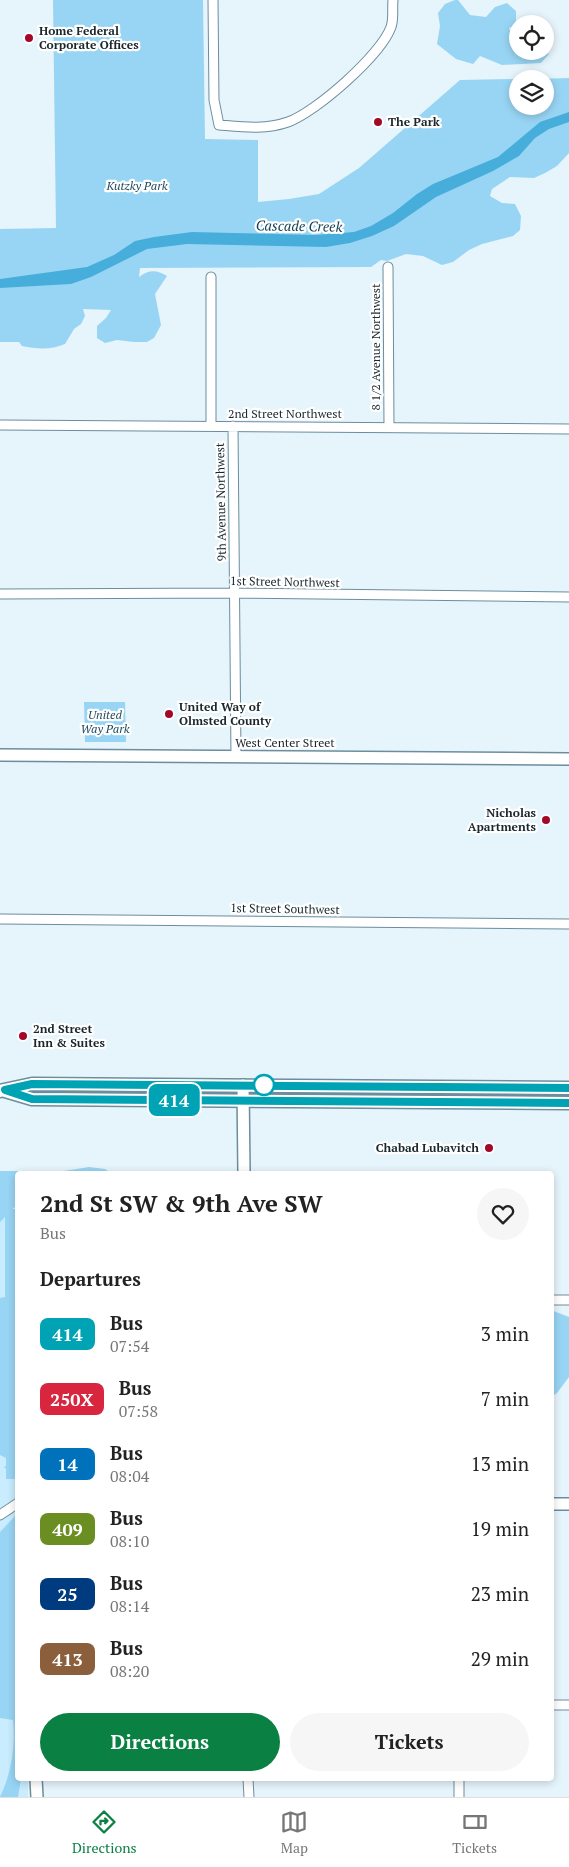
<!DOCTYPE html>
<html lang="en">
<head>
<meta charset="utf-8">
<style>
  body { margin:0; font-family:"PT Serif",serif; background:#f6f6f6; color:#222; height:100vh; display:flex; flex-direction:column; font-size:19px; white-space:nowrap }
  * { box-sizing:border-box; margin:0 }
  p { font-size:16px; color:#767676 }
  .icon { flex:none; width:28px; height:28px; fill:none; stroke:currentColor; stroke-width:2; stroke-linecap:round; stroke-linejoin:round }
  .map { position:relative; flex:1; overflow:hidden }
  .sheet { position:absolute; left:15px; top:1171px; width:539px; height:610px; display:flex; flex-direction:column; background:#fff; border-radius:5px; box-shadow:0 2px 8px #0003 }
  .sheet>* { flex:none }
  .badge { padding:0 10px; border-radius:8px; font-size:18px; line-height:32px }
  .fabs { position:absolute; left:509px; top:15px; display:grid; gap:10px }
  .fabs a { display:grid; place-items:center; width:45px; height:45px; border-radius:50%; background:#fff; box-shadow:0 2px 8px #0003; font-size:25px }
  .map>.badge { position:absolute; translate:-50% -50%; box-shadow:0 0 0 2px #fff }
  h2 { padding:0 25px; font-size:19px; line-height:45px }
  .round { display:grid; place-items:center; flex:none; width:52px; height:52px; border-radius:26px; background:#f6f6f6 }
  .overview { display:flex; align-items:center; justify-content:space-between; height:85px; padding:0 25px }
  h1 { font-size:24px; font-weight:800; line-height:38px }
  .cta { display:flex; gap:10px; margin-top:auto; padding:10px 25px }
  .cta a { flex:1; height:58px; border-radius:30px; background:#0b8043; color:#fff; font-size:20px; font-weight:800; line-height:58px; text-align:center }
  .cta a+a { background:#f6f6f6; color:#222 }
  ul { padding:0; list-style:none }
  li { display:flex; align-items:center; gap:15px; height:65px; padding:0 25px }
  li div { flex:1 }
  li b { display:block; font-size:19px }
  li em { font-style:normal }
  li .badge { min-width:55px; font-weight:700; text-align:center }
  .tab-bar { display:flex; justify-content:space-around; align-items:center; height:70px; border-top:1px solid #e0e0e0; background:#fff; font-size:14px; color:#767676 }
  .tab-bar a { display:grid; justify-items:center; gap:2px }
  .tab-bar .current { color:#0b8043 }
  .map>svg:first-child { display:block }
</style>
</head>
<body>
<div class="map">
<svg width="569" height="1797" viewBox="0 0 569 1797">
  <rect width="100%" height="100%" fill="#e6f4fc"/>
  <path fill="#c9ecfe" d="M 0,1210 L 5,1210 L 6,1479 L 18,1479 L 18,1779 L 28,1779 L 28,1797 L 0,1797 Z"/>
  <path fill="#98d5f4" d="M 53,0 L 203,0 L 205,139 L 258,140 L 258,202 L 289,199 L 319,194 L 359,168 L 460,80 L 517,79 L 518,106 L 545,106 L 545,79 L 534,79 L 569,78 L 569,153 L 557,166 L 545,173 L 534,178 L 510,177 L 492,189 L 490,196 L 502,203 L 515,204 L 521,216 L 520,230 L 513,236 L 482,244 L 469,250 L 453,262 L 442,265 L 423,256 L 406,254 L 387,261 L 381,260 L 371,267 L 140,268 L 139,277 C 149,269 157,270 167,276 L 155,294 L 161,325 L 154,338 L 147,342 L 134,342 L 117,340 L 105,343 L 97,338 L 97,326 L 106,318 L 111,310 L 83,309 L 85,316 L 81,324 L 74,329 L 65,344 C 51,350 37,349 22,346 L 19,342 L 0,342 L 0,229 L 56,228 Z
    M 455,0 L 458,0 L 470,15 L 486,17 L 495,7 L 507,3 L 516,11 L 516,24 L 509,28 L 512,37 L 517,39 L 518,51 L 545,51 L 549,54 L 541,63 L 502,65 L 480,56 L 473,64 L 456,59 L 437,44 L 440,26 L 438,13 L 445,4 Z
    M 84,702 L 125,702 L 126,742 L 85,742 Z
    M 89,1167 L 105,1169 L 113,1174 L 18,1174 L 17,1205 L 13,1209 L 18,1209 L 18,1479 L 6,1479 L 6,1469 L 4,1467 L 6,1466 L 6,1458 L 0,1455 L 0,1298 L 5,1297 L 5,1217 L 0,1222 L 0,1171 L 64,1171 Z
    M 551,1310 L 569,1317 L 569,1377 L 557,1393 L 551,1397 Z
    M 17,1514 L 18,1608 L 15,1645 L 18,1663 L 18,1779 L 21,1779 L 18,1797 L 0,1797 C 11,1774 16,1745 13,1720 L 0,1718 L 0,1532 Z"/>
  <path fill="#47aedb" d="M 569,112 L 569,122 L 549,129 L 535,138 L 519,156 L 493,171 L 436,197 L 394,226 L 372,236 L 350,243 L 326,247 L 187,244 L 147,249 L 91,277 L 71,284 L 0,288 L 0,279 L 87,267 L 114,255 L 135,241 L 154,237 L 192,232 L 315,235 L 354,232 L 371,226 L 393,213 L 417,194 L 433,184 L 498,157 L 540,122 Z"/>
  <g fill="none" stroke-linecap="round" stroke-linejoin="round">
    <g stroke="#6c8d9d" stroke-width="11">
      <path id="street" d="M 213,0 L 214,100 L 219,125 C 243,127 265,130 288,122 C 316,112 381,55 391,27 C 394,19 392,8 393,0
        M 388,267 L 389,427
        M 211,277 L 211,426
        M 0,425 L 569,429
        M 233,426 L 236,757
        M 0,594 L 234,593 L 569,597
        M 0,919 L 569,924
        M 551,1300 L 569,1300
        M 0,1515 L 18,1503
        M 551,1705 L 569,1705
        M 248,1779 L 249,1797
        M 459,1779 L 459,1797"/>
    </g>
    <g stroke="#6c8d9d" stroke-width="14">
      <path id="secondary" d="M 0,755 L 569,759
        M 243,1085 L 244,1174
        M 551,1504 L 569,1504
        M 36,1779 L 37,1797"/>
    </g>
    <g stroke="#6c8d9d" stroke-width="15">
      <path id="primary" d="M 0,1091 L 32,1084 L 569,1088
        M 5,1091 L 32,1099 L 569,1103"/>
    </g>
    <use href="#street" stroke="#fff" stroke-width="9"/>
    <use href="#secondary" stroke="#fff" stroke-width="11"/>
    <use href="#primary" stroke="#fff" stroke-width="12"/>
  </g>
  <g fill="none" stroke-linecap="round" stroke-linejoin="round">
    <g stroke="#fff" stroke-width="11">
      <path id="line" d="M 569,1088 L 32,1084 L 5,1090 L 32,1099 L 569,1103"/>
    </g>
    <use href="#line" stroke="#00a3b4" stroke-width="8"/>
  </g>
  <g fill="#a40829" stroke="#fff" stroke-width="2">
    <circle cx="29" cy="38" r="5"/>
    <circle cx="378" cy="122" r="5"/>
    <circle cx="169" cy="714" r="5"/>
    <circle cx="546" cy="820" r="5"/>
    <circle cx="23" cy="1036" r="5"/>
    <circle cx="489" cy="1148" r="5"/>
  </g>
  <circle fill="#fff" stroke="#00a3b4" stroke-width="2.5" cx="264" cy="1085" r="10"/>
  <g text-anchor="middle" stroke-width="4.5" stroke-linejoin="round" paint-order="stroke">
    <g font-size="12" font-weight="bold" fill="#1a282e" stroke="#fff" text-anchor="start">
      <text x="39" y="35">Home Federal<tspan x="39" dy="14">Corporate Offices</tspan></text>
      <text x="388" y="126">The Park</text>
      <text x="179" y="711">United Way of<tspan x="179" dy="14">Olmsted County</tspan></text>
      <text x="536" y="817" text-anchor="end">Nicholas<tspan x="536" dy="14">Apartments</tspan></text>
      <text x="33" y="1033">2nd Street<tspan x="33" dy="14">Inn &amp; Suites</tspan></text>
      <text x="479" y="1152" text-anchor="end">Chabad Lubavitch</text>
    </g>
    <g font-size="12" font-style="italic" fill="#214c5f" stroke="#fff">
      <text x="137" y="190">Kutzky Park</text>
      <text x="105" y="719">United<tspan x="105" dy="14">Way Park</tspan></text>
    </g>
    <g font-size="12" fill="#1a282e" stroke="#fff">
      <text transform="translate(376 347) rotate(-90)" y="4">8 1/2 Avenue Northwest</text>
      <text x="285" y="418">2nd Street Northwest</text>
      <text transform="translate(221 502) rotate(-91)" y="4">9th Avenue Northwest</text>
      <text transform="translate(285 582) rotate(1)" y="4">1st Street Northwest</text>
      <text x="285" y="747">West Center Street</text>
      <text transform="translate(285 909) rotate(1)" y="4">1st Street Southwest</text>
    </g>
    <g font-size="14" font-style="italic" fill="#154154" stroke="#fff">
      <text transform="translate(299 226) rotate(1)" y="5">Cascade Creek</text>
    </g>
  </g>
</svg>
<div class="fabs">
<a><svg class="icon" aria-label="locate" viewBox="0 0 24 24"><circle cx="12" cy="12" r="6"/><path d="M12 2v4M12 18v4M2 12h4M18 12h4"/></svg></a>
<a><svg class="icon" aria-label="layers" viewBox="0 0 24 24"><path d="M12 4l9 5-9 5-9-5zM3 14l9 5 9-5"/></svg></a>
</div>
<b class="badge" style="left:174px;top:1100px;background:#00a3b4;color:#fff">414</b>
<section class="sheet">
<div class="overview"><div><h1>2nd St SW &amp; 9th Ave SW</h1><p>Bus</p></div><a class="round"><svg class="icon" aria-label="heart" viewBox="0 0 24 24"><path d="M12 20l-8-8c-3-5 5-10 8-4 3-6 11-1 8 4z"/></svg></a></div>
<h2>Departures</h2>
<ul>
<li><span class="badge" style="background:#00a3b4;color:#fff">414</span><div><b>Bus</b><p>07:54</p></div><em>3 min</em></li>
<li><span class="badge" style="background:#d7263d;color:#fff">250X</span><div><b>Bus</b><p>07:58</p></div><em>7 min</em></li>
<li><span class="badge" style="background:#0072bc;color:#fff">14</span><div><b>Bus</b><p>08:04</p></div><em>13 min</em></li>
<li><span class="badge" style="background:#6b8e23;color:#fff">409</span><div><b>Bus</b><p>08:10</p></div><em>19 min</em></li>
<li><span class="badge" style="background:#003b80;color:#fff">25</span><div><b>Bus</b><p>08:14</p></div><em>23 min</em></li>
<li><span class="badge" style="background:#8b5e3c;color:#fff">413</span><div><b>Bus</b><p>08:20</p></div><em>29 min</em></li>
</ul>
<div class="cta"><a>Directions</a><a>Tickets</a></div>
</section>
</div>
<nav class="tab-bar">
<a class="current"><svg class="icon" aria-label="directions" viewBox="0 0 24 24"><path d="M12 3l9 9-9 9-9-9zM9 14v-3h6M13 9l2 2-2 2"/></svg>Directions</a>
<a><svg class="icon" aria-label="map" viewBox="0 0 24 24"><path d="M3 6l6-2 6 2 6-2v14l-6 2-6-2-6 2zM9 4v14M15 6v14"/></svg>Map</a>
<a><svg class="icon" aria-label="tickets" viewBox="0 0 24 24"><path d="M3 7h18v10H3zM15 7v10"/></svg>Tickets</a>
</nav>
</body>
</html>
